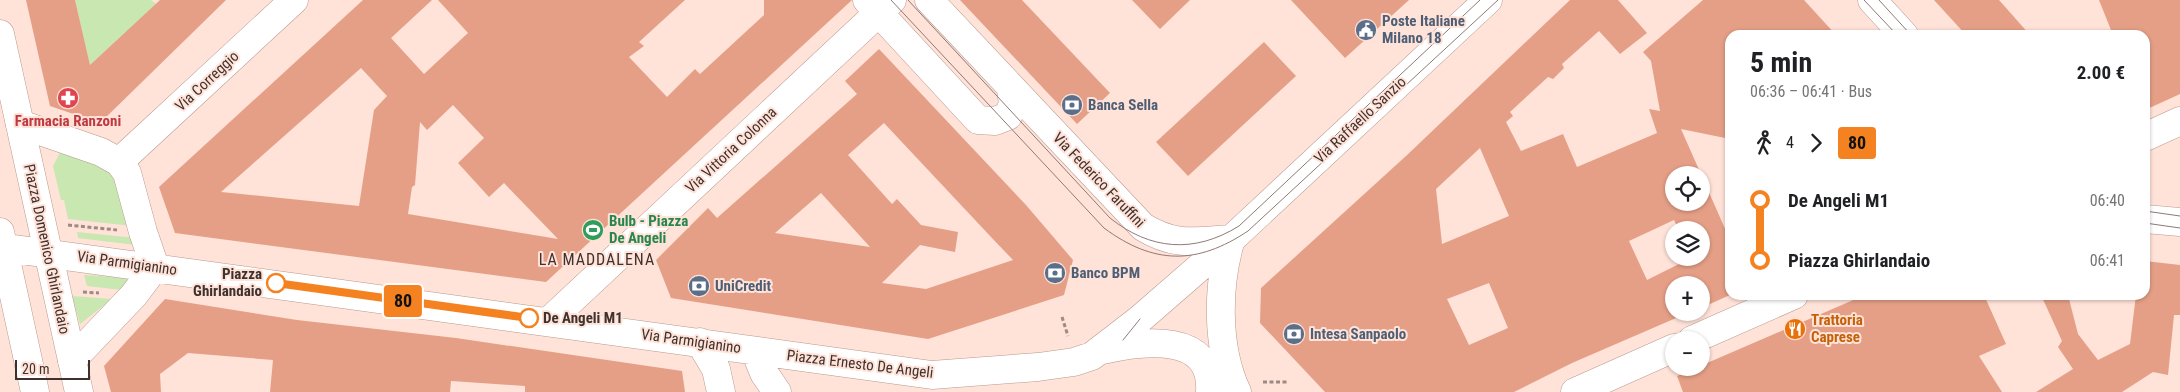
<!DOCTYPE html>
<html lang="it">
<head>
<meta charset="utf-8">
<style>
  body { margin:0; font-family:"Roboto Condensed",sans-serif; background:#f6f6f6; color:#202124; height:100vh; display:flex; flex-direction:column; font-size:19px; white-space:nowrap }
  * { box-sizing:border-box; margin:0 }
  p { font-size:16px; color:#757577 }
  .icon { flex:none; width:28px; height:28px; fill:none; stroke:currentColor; stroke-width:2; stroke-linecap:round; stroke-linejoin:round }
  .map { position:relative; flex:1; overflow:hidden }
  .side { position:absolute; left:1725px; top:30px; width:425px; height:270px; display:flex; flex-direction:column; background:#fff; border-radius:15px; box-shadow:0 1px 4px #0004 }
  .side>* { flex:none }
  .badge { padding:0 10px; border-radius:4px; font-size:18px; line-height:32px }
  .tools { position:absolute; left:1665px; top:166px; display:grid; gap:10px }
  .tools a { display:grid; place-items:center; width:45px; height:45px; border-radius:50%; background:#fff; box-shadow:0 1px 4px #0004; font-size:25px }
  .scale { position:absolute; left:15px; bottom:12px; width:75px; box-sizing:border-box; padding-left:5px; border:2px solid #3f312d; border-top:0; font-size:14px; line-height:18px; white-space:nowrap; color:#3f312d; -webkit-text-stroke:4px #ffe2d8; paint-order:stroke }
  .map>.badge { position:absolute; translate:-50% -50%; box-shadow:0 0 0 2px #fff }
  .legs { display:flex; align-items:center; gap:8px; height:55px; padding:0 25px; font-size:16px }
  .legs p { margin-inline-start:auto }
  .head { display:flex; align-items:center; justify-content:space-between; height:85px; padding:0 25px }
  h1 { font-size:28px; font-weight:700; line-height:38px }
  ul { padding:0 25px; list-style:none }
  li { display:flex; align-items:center; gap:18px; height:60px; font-size:19px }
  li i { display:grid; place-items:center; width:8px; height:100%; margin:0 6px; background:currentColor }
  li i::after { content:''; width:12px; height:12px; margin:-6px; border:4px solid; border-radius:50%; background:#fff }
  li p { margin-inline-start:auto }
  li:first-child i { background:linear-gradient(#0000 50%,currentColor 0) }
  li:last-child i { background:linear-gradient(currentColor 50%,#0000 0) }
  .map>svg:first-child { display:block }
</style>
</head>
<body>
<div class="map">
<svg width="2180" height="392" viewBox="0 0 2180 392">
  <rect width="100%" height="100%" fill="#ffe2d8"/>
  <path fill="#c9e7b0" d="M 75,0 L 151,0 L 156,4 L 90,65 Z
    M 63,147 L 112,168 L 133,226 L 68,219 L 64,200 L 61,200 L 53,166 Z
    M 77,232 L 136,238 L 136,245 L 78,238 Z
    M 84,275 L 132,278 L 122,290 L 87,286 Z
    M 72,296 L 112,299 L 80,324 Z"/>
  <path fill="#e59f86" fill-rule="evenodd" d="M 26,0 L 75,0 L 90,65 L 160,0 L 226,0 L 100,123 L 50,106 Z
    M 363,0 L 432,0 L 391,38 L 424,74 L 468,33 L 438,0 L 685,0 L 639,42 L 644,46 L 629,57 L 667,97 L 695,69 L 700,74 L 764,15 L 764,0 L 852,0 L 546,282 L 175,233 L 159,187 ZM 361,68 L 387,96 L 374,110 L 359,206 L 221,192 ZM 453,105 L 484,138 L 458,163 L 489,197 L 504,183 L 558,239 L 408,214 L 412,187 L 415,185 L 420,122 L 427,130 Z
    M 960,0 L 1022,0 L 1110,93 L 1077,124 Z
    M 1132,0 L 1190,0 L 1160,29 Z
    M 1291,0 L 1409,0 L 1345,58 Z
    M 1570,0 L 1618,0 L 1647,33 L 1620,54 L 1599,31 L 1562,64 L 1564,68 L 1553,79 L 1548,77 L 1510,112 L 1513,116 L 1506,122 L 1521,151 L 1563,134 L 1577,167 L 1657,133 L 1649,109 L 1660,111 L 1651,61 L 1643,52 L 1703,0 L 1804,0 L 1836,35 L 1730,35 L 1730,139 L 1681,129 L 1730,240 L 1730,295 L 1701,308 L 1701,285 L 1674,285 L 1674,312 L 1690,312 L 1572,363 L 1514,392 L 1325,392 L 1260,323 L 1261,288 L 1406,156 ZM 1480,148 L 1509,216 L 1442,244 L 1436,189 ZM 1674,175 L 1701,175 L 1701,202 L 1674,202 ZM 1674,220 L 1679,230 L 1701,230 L 1701,258 L 1691,258 L 1647,280 L 1629,241 ZM 1489,283 L 1508,328 L 1469,345 L 1447,299 Z
    M 1934,0 L 1999,0 L 2030,35 L 1966,35 Z
    M 2099,0 L 2180,0 L 2180,94 L 2145,110 L 2145,35 L 2113,35 Z
    M 1264,42 L 1296,76 L 1188,176 L 1156,142 Z
    M 879,49 L 1026,205 L 1073,260 L 1064,295 L 928,339 L 671,298 L 656,260 L 708,208 L 717,218 L 857,94 L 845,81 ZM 884,123 L 991,237 L 1013,260 L 926,289 L 882,283 L 920,245 L 955,252 L 958,232 L 921,225 L 897,199 L 892,204 L 848,155 ZM 821,193 L 870,247 L 775,233 Z
    M 2145,261 L 2180,265 L 2180,315 L 2174,315 L 2168,375 L 2153,372 L 2122,392 L 2036,392 L 2073,369 L 2058,347 L 2062,341 L 2041,295 L 2068,295 L 2078,334 L 2098,360 L 2130,344 L 2136,295 L 2145,295 Z
    M 1865,295 L 1984,295 L 2006,344 L 1979,356 L 2002,392 L 1683,392 L 1677,376 Z
    M 165,299 L 297,320 L 456,338 L 682,371 L 685,392 L 525,392 L 525,386 L 451,381 L 450,392 L 270,392 L 273,360 L 188,353 L 160,374 L 161,392 L 111,392 L 104,366 Z"/>
  <g fill="none" stroke-linecap="round" stroke-linejoin="round">
    <g stroke="#ba998d" stroke-width="29">
      <path id="minor" d="M 867,0 L 978,120 L 995,121 L 1008,116 L 1013,104 L 1011,89
        M 929,0 L 1143,227 C 1176,247 1195,241 1231,239
        M 1872,0 L 1904,35
        M 20,124 L 101,152 L 119,162 L 127,173 L 143,232 L 155,267
        M 2145,137 L 2180,121
        M 119,162 L 294,0
        M 2145,219 L 2180,222
        M 0,232 L 35,392
        M 1231,239 C 1217,286 1216,347 1237,392
        M 0,247 L 932,375 L 1038,367 L 1074,362 L 1092,356 L 1140,319 L 1224,246 L 1488,0
        M 549,321 L 892,0
        M 1692,340 L 1794,295
        M 700,342 L 716,369 L 721,392
        M 1103,350 C 1141,341 1214,331 1210,392
        M 755,351 L 764,373 L 777,392
        M 72,360 L 134,295 L 155,267
        M 1575,392 L 1674,348"/>
    </g>
    <g stroke="#ba998d" stroke-width="29">
      <path id="major" d="M 0,34 L 79,392"/>
    </g>
    <path stroke="#9f8a83" stroke-width="3" stroke-dasharray="4 2.5" stroke-linecap="butt" d="M 68,225 L 117,230
      M 83,292 L 99,293
      M 1062,317 L 1068,336
      M 1263,382 L 1289,382"/>
    <use href="#minor" stroke="#fff" stroke-width="28"/>
    <use href="#major" stroke="#fff" stroke-width="28"/>
    <path stroke="#8f7b74" stroke-width="1" d="M 891,0 L 1104,228 C 1154,265 1197,265 1248,231 L 1498,0
      M 908,0 L 1110,218 C 1150,250 1194,254 1239,226 L 1480,0
      M 1864,0 L 1897,35
      M 1879,0 L 1911,35
      M 2145,211 L 2180,216
      M 2145,223 L 2180,228
      M 1123,340 L 1140,319"/>
  </g>
  <g fill="none" stroke-linecap="round" stroke-linejoin="round">
    <g stroke="#fff" stroke-width="11">
      <path id="line-1" d="M 276,283 L 529,318"/>
    </g>
    <use href="#line-1" stroke="#f58220" stroke-width="8"/>
  </g>
  <defs>
    <g id="civic-disc" transform="scale(1.125)"><circle r="9.5" fill="#5c6f8a" stroke="#ffe2d8"/><path d="M-.6-6.5H3V-4.5H.6V-3L4-1V1h2V6H-6V1h2V-1L-.6-3ZM-1.2 2.5V6h2.4V2.5Z" fill="#fff"/></g>
    <g id="pharmacy-disc" transform="scale(1.125)"><circle r="9.5" fill="#e0444e" stroke="#ffe2d8"/><path d="M-2-6h4v4h4v4h-4v4h-4v-4h-4v-4h4Z" fill="#fff"/></g>
    <g id="bank-disc" transform="scale(1.125)"><circle r="9.5" fill="#5c6f8a" stroke="#ffe2d8"/><path d="M-6-4H6V4H-6ZM0-2.3a2.3 2.3 0 1 0 0 4.6a2.3 2.3 0 1 0 0-4.6Z" fill="#fff"/></g>
    <g id="stadium-disc" transform="scale(1.125)"><circle r="9.5" fill="#2e9e5b" stroke="#ffe2d8"/><path d="M0-5a6.5 5 0 1 0 0 10a6.5 5 0 1 0 0-10ZM-3.5-1.8h7v3.6h-7Z" fill="#fff"/></g>
    <g id="restaurant-disc" transform="scale(1.125)"><circle r="9.5" fill="#e8710a" stroke="#ffe2d8"/><path d="M-5-6h1v4h1v-4h1v4h1v-4h1v5L-1.5 .5V6h-2V.5L-5-1ZM5-6V6H3V1.5H1.5Q1.5-4 5-6Z" fill="#fff"/></g>
  </defs>
  <g fill-rule="evenodd">
    <use href="#civic-disc" x="1366" y="30"/>
    <use href="#pharmacy-disc" x="68" y="98"/>
    <use href="#bank-disc" x="1072" y="105"/>
    <use href="#stadium-disc" x="593" y="230"/>
    <use href="#bank-disc" x="1055" y="273"/>
    <use href="#bank-disc" x="699" y="286"/>
    <use href="#restaurant-disc" x="1795" y="329"/>
    <use href="#bank-disc" x="1294" y="334"/>
  </g>
  <g fill="#fff" stroke="#f58220" stroke-width="2.5">
    <circle cx="276" cy="283" r="9"/>
    <circle cx="529" cy="318" r="9"/>
  </g>
  <g text-anchor="middle" stroke-width="4" stroke-linejoin="round" paint-order="stroke">
    <g font-size="15" font-weight="bold" fill="#4e5e75" stroke="#ffe2d8" text-anchor="start">
      <text x="1382" y="26">Poste Italiane<tspan x="1382" dy="17">Milano 18</tspan></text>
      <text x="1088" y="110">Banca Sella</text>
      <text x="1071" y="278">Banco BPM</text>
      <text x="715" y="291">UniCredit</text>
      <text x="1310" y="339">Intesa Sanpaolo</text>
    </g>
    <g font-size="15" fill="#3f312d" stroke="#ffe2d8">
      <text transform="translate(207 81) rotate(-43)" y="5">Via Correggio</text>
      <text transform="translate(1360 120) rotate(-43)" y="5">Via Raffaello Sanzio</text>
      <text transform="translate(731 150) rotate(-43)" y="5">Via Vittoria Colonna</text>
      <text transform="translate(1099 180) rotate(46)" y="5">Via Federico Faruffini</text>
      <text transform="translate(47 249) rotate(78)" y="5">Piazza Domenico Ghirlandaio</text>
      <text transform="translate(127 263) rotate(8)" y="5">Via Parmigianino</text>
      <text transform="translate(691 341) rotate(8)" y="5">Via Parmigianino</text>
      <text transform="translate(860 364) rotate(7)" y="5">Piazza Ernesto De Angeli</text>
    </g>
    <g font-size="15" font-weight="bold" fill="#be3a42" stroke="#ffe2d8">
      <text x="68" y="126">Farmacia Ranzoni</text>
    </g>
    <g font-size="15" font-weight="bold" fill="#27864d" stroke="#ffe2d8" text-anchor="start">
      <text x="609" y="226">Bulb - Piazza<tspan x="609" dy="17">De Angeli</tspan></text>
    </g>
    <g font-size="15" font-weight="bold" fill="#3f312d" stroke="#ffe2d8" text-anchor="end">
      <text x="262" y="279">Piazza<tspan x="262" dy="17">Ghirlandaio</tspan></text>
      <text x="543" y="323" text-anchor="start">De Angeli M1</text>
    </g>
    <g font-size="15" font-weight="bold" fill="#c56008" stroke="#ffe2d8" text-anchor="start">
      <text x="1811" y="325">Trattoria<tspan x="1811" dy="17">Caprese</tspan></text>
    </g>
    <g font-size="16" letter-spacing="1" fill="#3f312d" stroke="#ffe2d8">
      <text x="597" y="265">LA MADDALENA</text>
    </g>
  </g>
</svg>
<div class="tools">
<a><svg class="icon" aria-label="locate" viewBox="0 0 24 24"><circle cx="12" cy="12" r="6"/><path d="M12 2v4M12 18v4M2 12h4M18 12h4"/></svg></a>
<a><svg class="icon" aria-label="layers" viewBox="0 0 24 24"><path d="M12 4l9 5-9 5-9-5zM3 14l9 5 9-5"/></svg></a>
<a>+</a>
<a>−</a>
</div>
<div class="scale">20 m</div>
<b class="badge" style="left:403px;top:301px;background:#f58220;color:#111">80</b>
<section class="side">
<div class="head"><div><h1>5 min</h1><p>06:36 – 06:41 · Bus</p></div><b>2.00 €</b></div>
<div class="legs"><svg class="icon" aria-label="walk" viewBox="0 0 24 24"><circle cx="13" cy="4" r="2"/><path d="M13 8l-2 6 4 7M11 14l-3 7M7 12l3-4h3l4 4"/></svg>4<svg class="icon" aria-label="forward" viewBox="0 0 24 24"><path d="M9 5l7 7-7 7"/></svg><b class="badge" style="background:#f58220;color:#111">80</b></div>
<ul>
<li><i style="color:#f58220"></i><b>De Angeli M1</b><p>06:40</p></li>
<li><i style="color:#f58220"></i><b>Piazza Ghirlandaio</b><p>06:41</p></li>
</ul>
</section>
</div>
</body>
</html>
